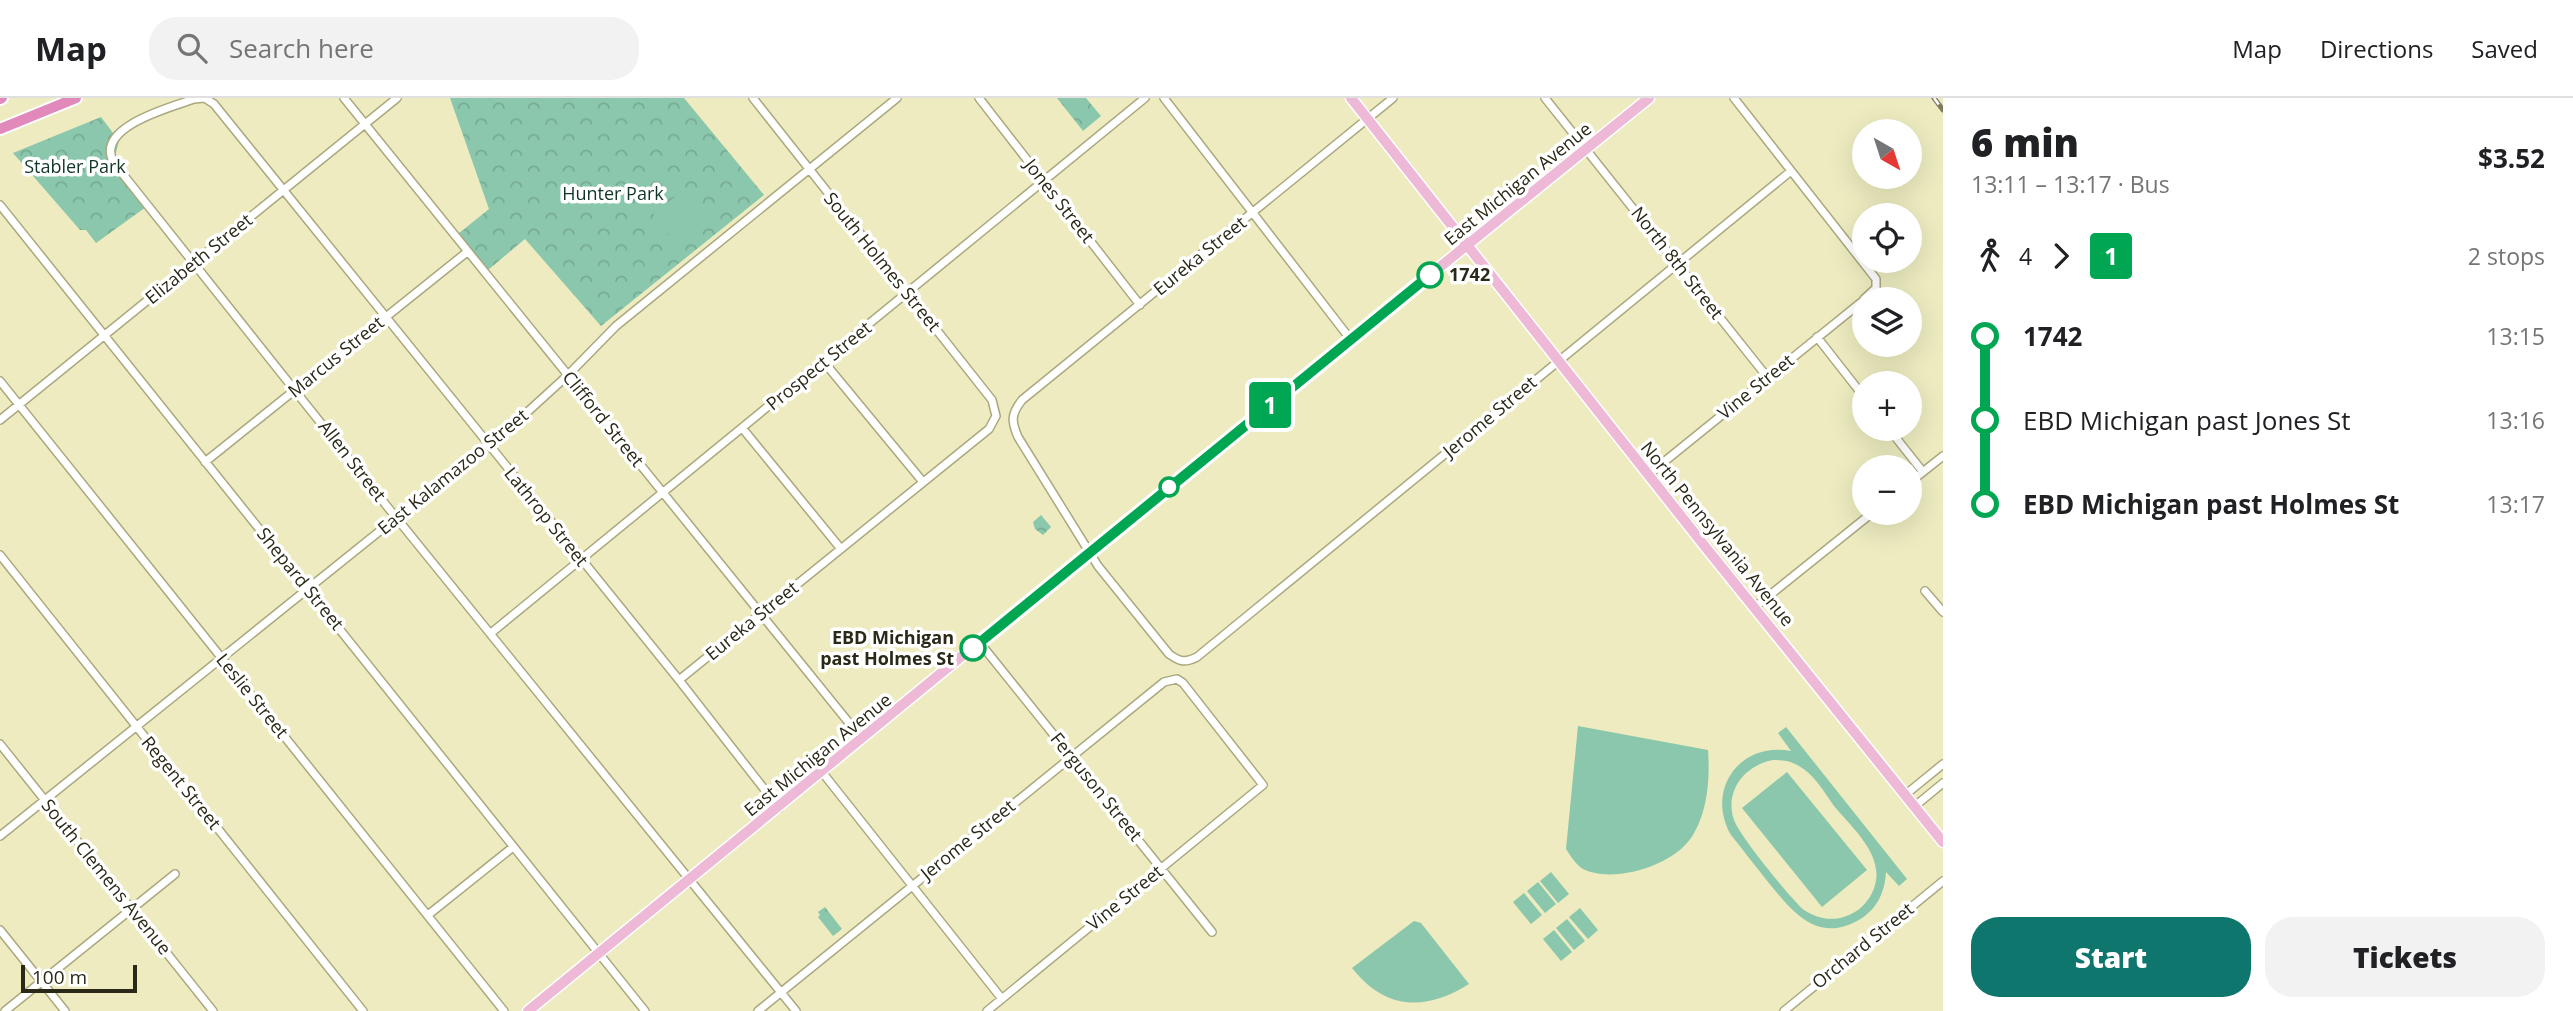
<!DOCTYPE html>
<html lang="en">
<head>
<meta charset="utf-8">
<style>
  body { margin:0; font-family:"Open Sans",sans-serif; background:#f2f2f2; color:#202124; height:100vh; display:flex; flex-direction:column; font-size:26px; white-space:nowrap }
  * { box-sizing:border-box; margin:0 }
  p { font-size:23px; color:#757577 }
  .icon { flex:none; width:38px; height:38px; fill:none; stroke:currentColor; stroke-width:2; stroke-linecap:round; stroke-linejoin:round }
  .map { position:relative; flex:1; overflow:hidden }
  .drawer { display:flex; flex-direction:column; background:#fff; width:630px }
  .drawer>* { flex:none }
  .badge { padding:0 14px; border-radius:5px; font-size:24px; line-height:46px }
  .needle { width:46px; rotate:141deg }
  .buttons { position:absolute; left:1852px; top:21px; display:grid; gap:14px }
  .buttons a { display:grid; place-items:center; width:70px; height:70px; border-radius:50%; background:#fff; box-shadow:0 7px 28px #0002; font-size:35px }
  .scale { position:absolute; left:21px; bottom:18px; width:116px; box-sizing:border-box; padding-left:7px; border:4px solid #2a2918; border-top:0; font-size:19px; line-height:24px; white-space:nowrap; color:#2a2918; -webkit-text-stroke:5px #fff; paint-order:stroke }
  .map>.badge { position:absolute; translate:-50% -50%; box-shadow:0 0 0 4px #fff }
  .legs { display:flex; align-items:center; gap:10px; height:77px; padding:0 28px; font-size:23px }
  .legs p { margin-inline-start:auto }
  .summary { display:flex; align-items:center; justify-content:space-between; height:119px; padding:0 28px }
  h1 { font-size:38px; font-weight:800; line-height:52px }
  .action { display:flex; gap:14px; margin-top:auto; padding:14px 28px }
  .action a { flex:1; height:80px; border-radius:28px; background:#0f766e; color:#fff; font-size:28px; font-weight:800; line-height:80px; text-align:center }
  .action a+a { background:#f2f2f2; color:#202124 }
  ul { padding:0 28px; list-style:none }
  li { display:flex; align-items:center; gap:24px; height:84px; font-size:26px }
  li i { display:grid; place-items:center; width:10px; height:100%; margin:0 9px; background:currentColor }
  li i::after { content:''; width:18px; height:18px; margin:-9px; border:5px solid; border-radius:50%; background:#fff }
  li p { margin-inline-start:auto }
  li:first-child i { background:linear-gradient(#0000 50%,currentColor 0) }
  li:last-child i { background:linear-gradient(currentColor 50%,#0000 0) }
  header { display:flex; align-items:center; gap:42px; box-sizing:border-box; height:98px; padding:0 35px; background:#fff; border-bottom:2px solid #e0e0e0 }
  header strong { font-size:33px }
  nav { display:flex; gap:38px; margin-inline-start:auto; font-size:24px }
  .search { width:490px; height:63px; background:#f2f2f2; display:flex; align-items:center; gap:18px; box-sizing:border-box; padding:0 24px; border-radius:28px; color:#757577; font-size:26px }
  main { display:flex; flex:1; min-height:0 }
  .map>svg:first-child { display:block }
</style>
</head>
<body>
<header>
<strong>Map</strong>
<div class="search"><svg class="icon" aria-label="search" viewBox="0 0 24 24"><circle cx="10" cy="10" r="6"/><path d="M15 15l6 6"/></svg>Search here</div>
<nav><a>Map</a><a>Directions</a><a>Saved</a></nav>
</header>
<main>
<div class="map">
<svg width="1943" height="913" viewBox="0 0 1943 913">
  <defs>
    <pattern id="park-crowns" width="20" height="18" patternUnits="userSpaceOnUse" patternTransform="scale(1.75)"><rect width="20" height="18" fill="#8ac7ac"/><path d="M2 6a3 3 0 1 1 6 0M12 15a3 3 0 1 1 6 0" fill="none" stroke="#77ab93"/></pattern>
  </defs>
  <rect width="100%" height="100%" fill="#edebbf"/>
  <path fill="url(#park-crowns)" d="M 450,0 L 684,0 L 764,97 L 601,228 L 525,141 L 488,172 L 458,136 L 489,111 Z
    M 1057,0 L 1086,0 L 1101,18 L 1083,33 Z
    M 101,19 L 119,43 L 113,65 L 146,109 L 96,145 L 86,132 L 80,132 L 13,55 Z
    M 1041,417 L 1051,429 L 1043,437 L 1035,431 L 1033,424 Z
    M 825,809 L 842,831 L 833,838 L 818,819 L 820,817 L 818,814 Z"/>
  <path fill="#8ac7ac" fill-rule="evenodd" d="M 97,88 L 108,102 L 98,109 L 87,95 Z
    M 684,92 L 710,124 L 679,149 L 653,116 Z
    M 1578,628 L 1708,652 C 1710,680 1708,715 1691,740 C 1672,768 1613,786 1583,771 C 1576,767 1570,757 1566,751 Z
    M 1786,629 L 1907,781 L 1899,788 L 1886,774 C 1885,795 1876,813 1857,823 C 1816,845 1792,813 1768,784 C 1756,769 1744,753 1731,737 C 1705,692 1740,643 1791,653 L 1778,635 ZM 1773,662 C 1782,662 1791,663 1799,668 C 1814,676 1824,694 1834,708 C 1854,732 1889,761 1872,795 C 1867,805 1859,813 1849,817 C 1833,824 1818,821 1804,812 C 1790,800 1739,737 1734,722 C 1724,693 1745,667 1773,662 Z
    M 1787,674 L 1867,772 L 1822,809 L 1742,710 Z
    M 1551,774 L 1569,796 L 1558,805 L 1540,783 Z
    M 1538,784 L 1556,806 L 1545,815 L 1527,793 Z
    M 1524,795 L 1542,817 L 1531,826 L 1513,804 Z
    M 1580,810 L 1598,832 L 1588,841 L 1569,819 Z
    M 1567,821 L 1585,843 L 1574,852 L 1556,830 Z
    M 1414,823 L 1421,825 L 1469,886 C 1426,913 1386,913 1352,870 Z
    M 1554,832 L 1572,854 L 1561,863 L 1543,841 Z"/>
  <g fill="none" stroke-linecap="round" stroke-linejoin="round">
    <g stroke="#aaa87f" stroke-width="10">
      <path id="minor" d="M 204,0 L 194,1 C 172,9 93,29 114,65 L 390,412 L 796,913
        M 205,0 L 214,6 L 679,582 L 779,710
        M 344,0 L 862,641
        M 979,0 L 1140,207
        M 1164,0 L 1351,242
        M 1393,0 L 1022,302 C 1011,316 1011,323 1018,339 L 1098,468 L 1169,556 C 1180,564 1185,565 1197,559 L 1791,73
        M 1545,0 L 1768,280
        M 1734,0 L 1876,181 L 1876,190 L 1864,201
        M 0,107 L 645,913
        M 1817,239 L 1864,299
        M 824,264 L 923,384
        M 0,283 L 504,913
        M 0,322 L 397,0
        M 743,331 L 841,451
        M 1889,331 L 1923,374
        M 205,364 L 467,154
        M 1649,376 L 1864,202
        M 1909,385 L 1943,358
        M 0,457 L 363,913
        M 1925,493 L 1943,514
        M 1755,509 L 1872,415
        M 491,535 L 1145,0
        M 980,545 L 1212,834
        M 679,582 L 989,331 L 996,318 L 992,302 L 753,0
        M 0,646 L 213,913
        M 822,674 L 1002,901
        M 1905,697 L 1943,666
        M 1915,708 L 1943,685
        M 0,738 L 523,318 L 568,277 L 616,228 L 897,0
        M 428,817 L 513,749
        M 0,832 L 65,913
        M 5,913 L 175,776
        M 758,913 L 1164,584 L 1177,581 L 1183,585 L 1263,687 L 987,913
        M 1784,913 L 1943,783"/>
    </g>
    <g stroke="#fff" stroke-width="13">
      <path id="major" d="M 1351,0 L 1707,451 L 1943,744
        M 528,913 L 1237,333 L 1649,0"/>
    </g>
    <g stroke="#fff" stroke-width="14">
      <path id="highway" d="M 0,1 L 2,0
        M 0,31 L 76,0"/>
    </g>
    <use href="#minor" stroke="#fff" stroke-width="7"/>
    <use href="#major" stroke="#eeb8d7" stroke-width="10"/>
    <use href="#highway" stroke="#e289bc" stroke-width="10"/>
    <g stroke="#7e7c60" stroke-width="5">
      <path id="rail" d="M 1934,0 L 1943,12"/>
    </g>
    <use href="#rail" stroke="#fff" stroke-width="2.5" stroke-dasharray="8" stroke-linecap="butt"/>
  </g>
  <g fill="none" stroke-linecap="round" stroke-linejoin="round">
    <g stroke="#fff" stroke-width="16">
      <path id="line-1" d="M 973,550 L 1430,177"/>
    </g>
    <use href="#line-1" stroke="#00a651" stroke-width="10"/>
  </g>
  <g fill="#fff" stroke="#00a651" stroke-width="3.5">
    <circle cx="1430" cy="177" r="12"/>
    <circle cx="1169" cy="389" r="9"/>
    <circle cx="973" cy="550" r="12"/>
  </g>
  <g text-anchor="middle" stroke-width="7" stroke-linejoin="round" paint-order="stroke">
    <g font-size="18" fill="#113527" stroke="#fff">
      <text x="75" y="75">Stabler Park</text>
      <text x="613" y="102">Hunter Park</text>
    </g>
    <g font-size="18" fill="#2a2918" stroke="#fff">
      <text transform="translate(1518 86) rotate(-39)" y="6">East Michigan Avenue</text>
      <text transform="translate(1059 103) rotate(52)" y="6">Jones Street</text>
      <text transform="translate(1200 158) rotate(-39)" y="6">Eureka Street</text>
      <text transform="translate(199 161) rotate(-39)" y="6">Elizabeth Street</text>
      <text transform="translate(882 164) rotate(51)" y="6">South Holmes Street</text>
      <text transform="translate(1677 165) rotate(52)" y="6">North 8th Street</text>
      <text transform="translate(336 259) rotate(-39)" y="6">Marcus Street</text>
      <text transform="translate(819 268) rotate(-39)" y="6">Prospect Street</text>
      <text transform="translate(1756 289) rotate(-39)" y="6">Vine Street</text>
      <text transform="translate(1490 319) rotate(-40)" y="6">Jerome Street</text>
      <text transform="translate(603 321) rotate(51)" y="6">Clifford Street</text>
      <text transform="translate(352 363) rotate(52)" y="6">Allen Street</text>
      <text transform="translate(453 374) rotate(-39)" y="6">East Kalamazoo Street</text>
      <text transform="translate(546 419) rotate(51)" y="6">Lathrop Street</text>
      <text transform="translate(1717 436) rotate(51)" y="6">North Pennsylvania Avenue</text>
      <text transform="translate(300 481) rotate(51)" y="6">Shepard Street</text>
      <text transform="translate(752 523) rotate(-39)" y="6">Eureka Street</text>
      <text transform="translate(252 598) rotate(51)" y="6">Leslie Street</text>
      <text transform="translate(818 657) rotate(-39)" y="6">East Michigan Avenue</text>
      <text transform="translate(181 685) rotate(51)" y="6">Regent Street</text>
      <text transform="translate(1096 689) rotate(51)" y="6">Ferguson Street</text>
      <text transform="translate(968 742) rotate(-39)" y="6">Jerome Street</text>
      <text transform="translate(106 779) rotate(51)" y="6">South Clemens Avenue</text>
      <text transform="translate(1125 800) rotate(-39)" y="6">Vine Street</text>
      <text transform="translate(1863 848) rotate(-39)" y="6">Orchard Street</text>
    </g>
    <g font-size="18" font-weight="bold" fill="#2a2918" stroke="#fff" text-anchor="start">
      <text x="1449" y="183">1742</text>
      <text x="954" y="546" text-anchor="end">EBD Michigan<tspan x="954" dy="21">past Holmes St</tspan></text>
    </g>
  </g>
</svg>
<div class="buttons">
<a><svg class="needle" viewBox="-14 -14 28 28"><path d="M0-13l5 13h-10z" fill="#e53935"/><path d="M0 13l5-13h-10z" fill="#757577"/></svg></a>
<a><svg class="icon" aria-label="locate" viewBox="0 0 24 24"><circle cx="12" cy="12" r="6"/><path d="M12 2v4M12 18v4M2 12h4M18 12h4"/></svg></a>
<a><svg class="icon" aria-label="layers" viewBox="0 0 24 24"><path d="M12 4l9 5-9 5-9-5zM3 14l9 5 9-5"/></svg></a>
<a>+</a>
<a>−</a>
</div>
<div class="scale">100 m</div>
<b class="badge" style="left:1270px;top:307px;background:#00a651;color:#fff">1</b>
</div>
<section class="drawer">
<div class="summary"><div><h1>6 min</h1><p>13:11 – 13:17 · Bus</p></div><b>$3.52</b></div>
<div class="legs"><svg class="icon" aria-label="walk" viewBox="0 0 24 24"><circle cx="13" cy="4" r="2"/><path d="M13 8l-2 6 4 7M11 14l-3 7M7 12l3-4h3l4 4"/></svg>4<svg class="icon" aria-label="forward" viewBox="0 0 24 24"><path d="M9 5l7 7-7 7"/></svg><b class="badge" style="background:#00a651;color:#fff">1</b><p>2 stops</p></div>
<ul>
<li><i style="color:#00a651"></i><b>1742</b><p>13:15</p></li>
<li><i style="color:#00a651"></i><span>EBD Michigan past Jones St</span><p>13:16</p></li>
<li><i style="color:#00a651"></i><b>EBD Michigan past Holmes St</b><p>13:17</p></li>
</ul>
<div class="action"><a>Start</a><a>Tickets</a></div>
</section>
</main>
</body>
</html>
